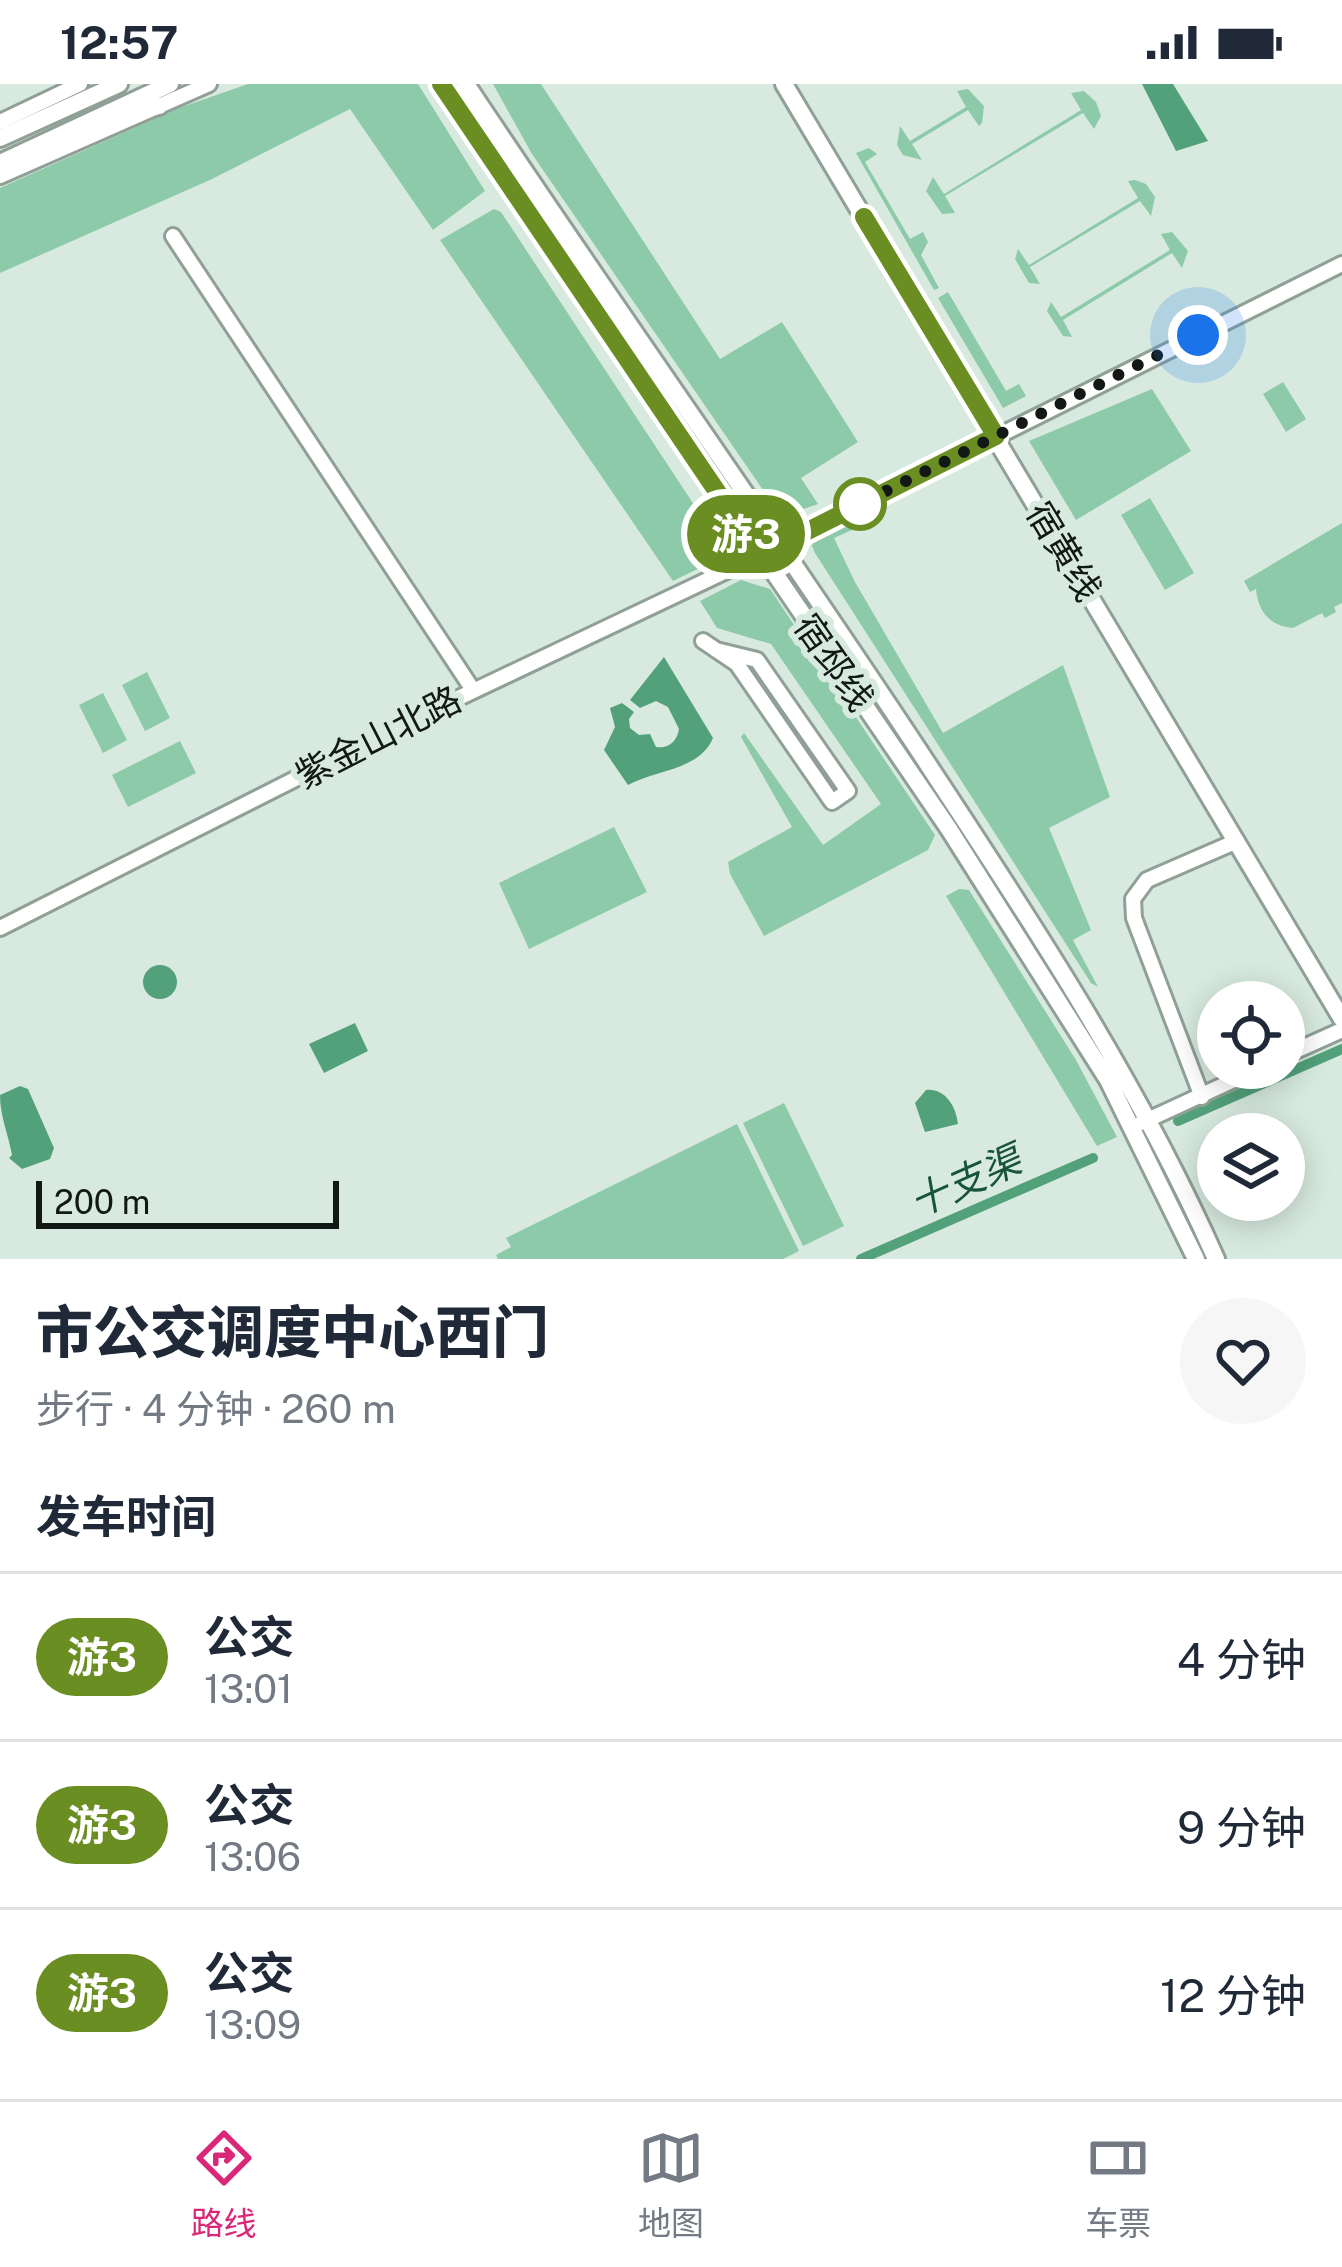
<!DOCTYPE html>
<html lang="zh">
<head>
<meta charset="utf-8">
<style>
  body { margin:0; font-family:"Public Sans","Noto Sans SC",sans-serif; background:#f6f6f7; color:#1f2937; height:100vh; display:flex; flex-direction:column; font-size:45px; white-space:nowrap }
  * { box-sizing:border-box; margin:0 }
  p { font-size:39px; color:#747a83 }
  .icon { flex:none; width:66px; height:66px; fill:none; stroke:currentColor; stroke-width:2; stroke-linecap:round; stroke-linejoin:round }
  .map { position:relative; height:1175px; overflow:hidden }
  .details { display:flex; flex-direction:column; background:#fff; flex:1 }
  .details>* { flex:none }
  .badge { padding:0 24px; border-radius:39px; font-size:42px; line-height:78px }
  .fabs { position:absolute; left:1197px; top:897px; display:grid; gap:24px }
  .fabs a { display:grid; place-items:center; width:108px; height:108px; border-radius:50%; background:#fff; box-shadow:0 6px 30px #0003; font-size:60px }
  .scale { position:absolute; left:36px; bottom:30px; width:303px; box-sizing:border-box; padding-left:12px; border:6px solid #121815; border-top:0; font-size:33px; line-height:42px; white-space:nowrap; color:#121815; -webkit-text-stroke:9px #d8eadf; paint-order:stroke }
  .you { position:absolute; width:60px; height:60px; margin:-30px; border:9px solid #fff; border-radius:50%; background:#1a73e8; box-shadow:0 0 0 18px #1a73e833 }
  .map>.badge { position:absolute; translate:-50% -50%; box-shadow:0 0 0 6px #fff }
  h2 { padding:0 36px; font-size:45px; line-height:108px }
  .round { display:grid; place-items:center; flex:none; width:126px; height:126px; border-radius:63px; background:#f6f6f7 }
  .head { display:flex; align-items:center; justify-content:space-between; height:204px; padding:0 36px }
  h1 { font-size:57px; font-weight:800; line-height:90px }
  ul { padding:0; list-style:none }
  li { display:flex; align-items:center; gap:36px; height:168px; padding:0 36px; border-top:3px solid #e0e1e3 }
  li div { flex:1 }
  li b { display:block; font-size:45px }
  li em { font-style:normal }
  li .badge { min-width:132px; font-weight:700; text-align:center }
  .status { display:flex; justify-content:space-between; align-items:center; height:84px; padding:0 60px; background:#fff; direction:ltr }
  .status svg { height:33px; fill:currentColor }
  .tabs { display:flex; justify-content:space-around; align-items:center; height:168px; border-top:3px solid #e0e1e3; background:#fff; font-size:33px; color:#747a83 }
  .tabs a { display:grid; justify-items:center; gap:6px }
  .tabs .active { color:#db2777 }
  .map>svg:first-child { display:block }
</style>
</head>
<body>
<div class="status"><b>12:57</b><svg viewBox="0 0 49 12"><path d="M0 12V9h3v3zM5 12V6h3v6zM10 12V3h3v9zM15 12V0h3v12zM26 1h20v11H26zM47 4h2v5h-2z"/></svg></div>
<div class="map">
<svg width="1342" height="1175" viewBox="0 0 1342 1175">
  <rect width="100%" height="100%" fill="#d8eadf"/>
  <path fill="#8dcaa9" d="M 248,0 L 418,0 L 485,107 L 433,146 L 350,25 L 212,95 L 0,189 L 0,104 L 179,24 Z
    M 493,0 L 541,0 L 720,275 L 782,238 L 858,358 L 801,394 L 818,420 L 792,429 L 774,422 L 532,70 Z
    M 968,5 L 984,22 L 982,39 L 979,42 L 968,26 L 912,60 L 922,76 L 903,71 L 897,61 L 900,42 L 910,57 L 966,23 L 957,7 Z
    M 1084,7 L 1096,18 L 1101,32 L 1094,45 L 1083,29 L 945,112 L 955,129 L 942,130 L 926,107 L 933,93 L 944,110 L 1081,26 L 1071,9 Z
    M 869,64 L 877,70 L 865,78 L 910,155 L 923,148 L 928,158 L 921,171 L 939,204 L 934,206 L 856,69 Z
    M 1135,96 L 1146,100 L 1155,113 L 1151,132 L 1140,117 L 1030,183 L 1040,200 L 1029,199 L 1015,175 L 1018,165 L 1029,181 L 1138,114 L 1128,97 Z
    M 494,125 L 501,128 L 714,451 L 720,463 L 714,477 L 673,497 L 440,156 Z
    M 1172,148 L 1188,167 L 1182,184 L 1172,169 L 1063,236 L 1072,253 L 1063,252 L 1047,227 L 1051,218 L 1061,233 L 1170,166 L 1161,150 Z
    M 948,208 L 1006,307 L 1019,300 L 1026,312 L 1003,324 L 938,214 Z
    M 1283,298 L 1306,335 L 1286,348 L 1263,310 Z
    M 1152,305 L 1191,367 L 1076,436 L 1029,357 Z
    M 1150,414 L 1194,489 L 1165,506 L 1121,431 Z
    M 861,427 L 876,427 L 879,434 L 834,454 L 855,498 L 943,649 L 1063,581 L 1110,713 L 1049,744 L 1091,846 L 1073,856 L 1098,903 L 1091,899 L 815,469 L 812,462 L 816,451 Z
    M 1342,439 L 1342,519 L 1334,523 L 1336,528 L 1325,534 L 1322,529 L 1293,544 C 1270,542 1258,528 1256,505 L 1250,508 L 1244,497 Z
    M 741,496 L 770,505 L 935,751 L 928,766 L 764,852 L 730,790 L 728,778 L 792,743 L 741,653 L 744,649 L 823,761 L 881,720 L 771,560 L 717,544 L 700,517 Z
    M 147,588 L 170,634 L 145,647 L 122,601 Z
    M 103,609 L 127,656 L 103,669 L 79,621 Z
    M 180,657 L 196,689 L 128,723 L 112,691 Z
    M 614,743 L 647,808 L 529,865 L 499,799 Z
    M 959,805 L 969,806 L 1076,976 L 1117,1053 L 1097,1062 L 946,812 Z
    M 784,1019 L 844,1142 L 803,1162 L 743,1039 Z
    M 737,1040 L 799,1167 L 783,1175 L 498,1175 L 496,1171 L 511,1163 L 506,1154 Z"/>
  <path fill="#53a17b" d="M 1142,0 L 1173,0 L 1208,57 L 1176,67 Z
    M 664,573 L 713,654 C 700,686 655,686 628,701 L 604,666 L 615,643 L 610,624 L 622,619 L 634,628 L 629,635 L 630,644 L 639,651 L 650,650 L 656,663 C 669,665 677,657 679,645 L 668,623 L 656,617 L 640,624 L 630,616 Z
    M143 898a17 17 0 1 1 34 0a17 17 0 1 1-34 0Z
    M 355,939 L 368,967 L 324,989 L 309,960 Z
    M 20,1002 L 28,1005 L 54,1064 L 50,1075 L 22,1085 L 9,1074 L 12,1071 C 8,1049 0,1032 0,1011 Z
    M 926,1006 C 945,1004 956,1022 958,1040 L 925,1048 L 915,1019 Z"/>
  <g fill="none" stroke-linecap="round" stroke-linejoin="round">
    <path stroke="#53a17b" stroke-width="10" d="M 1178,1037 L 1342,965
      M 861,1175 L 1093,1074"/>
    <g stroke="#90a097" stroke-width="20">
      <path id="minor" d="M 0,38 L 80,0
        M 0,92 L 209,0
        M 173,152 L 473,606
        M 703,557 L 737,580 L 832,718 L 848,707 L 757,576 L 716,566
        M 0,844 L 408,638 L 760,471 L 1342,180
        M 1284,972 L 1342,946
        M 1202,1013 L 1134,834 L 1133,815 L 1147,796 L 1237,757
        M 1141,1039 L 1260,984"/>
    </g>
    <g stroke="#90a097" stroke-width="22">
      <path id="major" d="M 441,0 L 949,745 L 1108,996 L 1196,1175
        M 466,0 C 618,229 778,452 929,682 C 1034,841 1139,1001 1216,1175
        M 784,0 L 1342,935
        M 125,29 L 159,22
        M 0,54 L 119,0
        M 0,79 L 170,0"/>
    </g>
    <use href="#minor" stroke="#fff" stroke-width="14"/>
    <use href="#major" stroke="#fff" stroke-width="16"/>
  </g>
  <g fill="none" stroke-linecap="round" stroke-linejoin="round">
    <g stroke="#fff" stroke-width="27">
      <path id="line" d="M 441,0 L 760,471 L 996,352 L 864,133"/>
    </g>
    <use href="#line" stroke="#6b8e23" stroke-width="18"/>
    <path stroke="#121815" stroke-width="12" stroke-dasharray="0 21.6" d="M 860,420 L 854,423 L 1198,251"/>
  </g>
  <circle fill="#fff" stroke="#6b8e23" stroke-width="6" cx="860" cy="420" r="24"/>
  <g text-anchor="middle" stroke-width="12" stroke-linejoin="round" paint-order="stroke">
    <g font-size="36" fill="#121815" stroke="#d8eadf">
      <text transform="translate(1064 467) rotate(59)" y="13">宿黄线</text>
      <text transform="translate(834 578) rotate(55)" y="13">宿邳线</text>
      <text transform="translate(378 653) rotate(-27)" y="13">紫金山北路</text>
    </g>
    <g font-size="39" font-style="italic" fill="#18543a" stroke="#d8eadf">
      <text transform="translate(965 1097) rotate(-24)" y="14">十支渠</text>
    </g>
  </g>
</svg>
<div class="fabs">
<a><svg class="icon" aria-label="locate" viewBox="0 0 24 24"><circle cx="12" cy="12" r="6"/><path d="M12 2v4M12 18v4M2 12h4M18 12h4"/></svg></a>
<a><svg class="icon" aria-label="layers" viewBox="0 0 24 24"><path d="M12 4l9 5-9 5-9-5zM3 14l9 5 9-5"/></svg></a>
</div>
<div class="scale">200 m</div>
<div class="you" style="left:1198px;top:251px"></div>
<b class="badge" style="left:746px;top:450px;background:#6b8e23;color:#fff">游3</b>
</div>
<section class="details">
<div class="head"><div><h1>市公交调度中心西门</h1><p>步行 · 4 分钟 · 260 m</p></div><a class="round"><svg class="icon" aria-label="heart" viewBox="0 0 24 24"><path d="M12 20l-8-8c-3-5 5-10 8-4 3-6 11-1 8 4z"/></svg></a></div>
<h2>发车时间</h2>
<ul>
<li><span class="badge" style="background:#6b8e23;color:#fff">游3</span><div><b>公交</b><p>13:01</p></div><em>4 分钟</em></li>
<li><span class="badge" style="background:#6b8e23;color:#fff">游3</span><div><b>公交</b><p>13:06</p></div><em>9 分钟</em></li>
<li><span class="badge" style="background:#6b8e23;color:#fff">游3</span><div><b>公交</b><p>13:09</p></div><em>12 分钟</em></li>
</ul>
</section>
<nav class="tabs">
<a class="active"><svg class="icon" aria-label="directions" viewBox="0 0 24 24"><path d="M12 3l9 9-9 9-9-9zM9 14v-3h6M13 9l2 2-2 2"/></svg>路线</a>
<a><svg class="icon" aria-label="map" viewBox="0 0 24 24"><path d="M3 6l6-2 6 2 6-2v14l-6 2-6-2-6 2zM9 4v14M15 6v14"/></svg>地图</a>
<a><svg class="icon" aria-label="tickets" viewBox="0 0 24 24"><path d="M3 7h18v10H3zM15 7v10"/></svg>车票</a>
</nav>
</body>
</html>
